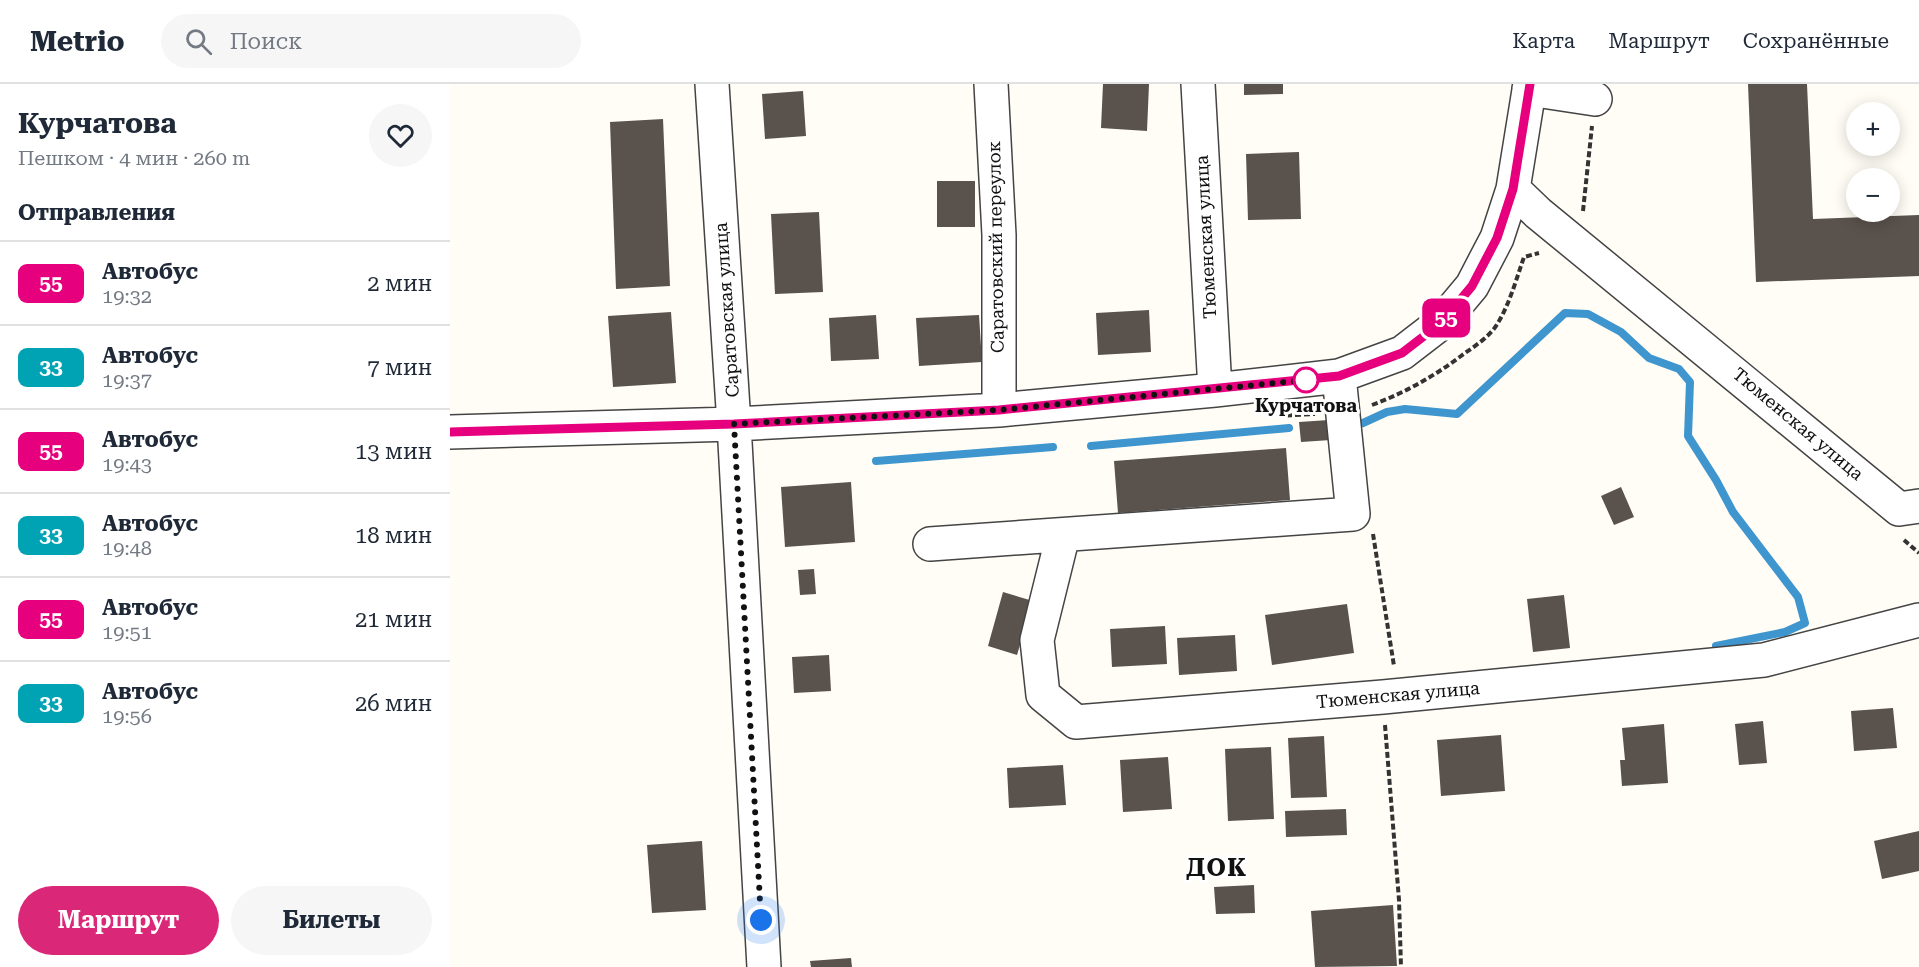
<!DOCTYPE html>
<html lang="ru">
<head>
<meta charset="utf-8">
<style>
  body { margin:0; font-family:"Roboto Serif",serif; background:#f6f6f7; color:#1f2937; height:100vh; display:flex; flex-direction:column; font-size:22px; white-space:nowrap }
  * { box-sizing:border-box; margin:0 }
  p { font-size:20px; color:#747a83 }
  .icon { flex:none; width:33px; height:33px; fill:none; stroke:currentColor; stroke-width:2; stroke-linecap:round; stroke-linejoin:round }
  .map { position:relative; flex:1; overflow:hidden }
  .drawer { display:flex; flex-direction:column; background:#fff; width:450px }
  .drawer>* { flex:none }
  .badge { padding:0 12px; border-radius:9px; font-size:21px; line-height:39px }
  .tools { position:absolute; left:1396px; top:18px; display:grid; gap:12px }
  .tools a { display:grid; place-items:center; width:54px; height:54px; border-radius:50%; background:#fff; box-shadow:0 3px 15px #0003; font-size:30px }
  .you { position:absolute; width:30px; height:30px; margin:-15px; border:4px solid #fff; border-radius:50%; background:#1a73e8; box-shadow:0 0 0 9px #1a73e833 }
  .map>.badge { position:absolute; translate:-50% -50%; box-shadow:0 0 0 3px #fff }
  h2 { padding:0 18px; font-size:22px; line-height:54px }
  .round { display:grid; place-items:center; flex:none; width:63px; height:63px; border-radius:32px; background:#f6f6f7 }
  .summary { display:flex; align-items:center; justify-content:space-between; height:102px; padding:0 18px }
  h1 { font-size:28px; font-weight:700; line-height:45px }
  .primary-button { display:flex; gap:12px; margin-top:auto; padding:12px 18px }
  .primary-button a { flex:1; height:69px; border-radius:36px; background:#db2777; color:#fff; font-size:24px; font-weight:700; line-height:69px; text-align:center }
  .primary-button a+a { background:#f6f6f7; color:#1f2937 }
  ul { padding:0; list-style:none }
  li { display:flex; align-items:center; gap:18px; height:84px; padding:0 18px; border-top:2px solid #e0e1e3 }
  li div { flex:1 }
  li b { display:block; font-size:22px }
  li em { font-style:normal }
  li .badge { min-width:66px; font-weight:700; text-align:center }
  header { display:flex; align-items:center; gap:36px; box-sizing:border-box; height:84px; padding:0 30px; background:#fff; border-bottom:2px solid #e0e1e3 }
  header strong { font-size:28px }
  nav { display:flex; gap:33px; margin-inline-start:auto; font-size:21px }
  .search { width:420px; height:54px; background:#f6f6f7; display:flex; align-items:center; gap:15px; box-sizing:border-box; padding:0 21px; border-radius:33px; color:#747a83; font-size:22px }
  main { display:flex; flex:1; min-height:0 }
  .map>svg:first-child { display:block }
</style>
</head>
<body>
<header>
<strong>Metrio</strong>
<div class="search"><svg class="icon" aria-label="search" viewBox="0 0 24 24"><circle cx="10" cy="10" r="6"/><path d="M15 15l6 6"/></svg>Поиск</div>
<nav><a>Карта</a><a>Маршрут</a><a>Сохранённые</a></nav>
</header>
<main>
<section class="drawer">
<div class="summary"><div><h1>Курчатова</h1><p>Пешком · 4 мин · 260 m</p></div><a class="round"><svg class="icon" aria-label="heart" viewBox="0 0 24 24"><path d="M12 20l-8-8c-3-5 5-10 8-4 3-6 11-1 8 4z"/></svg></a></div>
<h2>Отправления</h2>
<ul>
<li><span class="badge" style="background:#e6007e;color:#fff">55</span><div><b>Автобус</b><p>19:32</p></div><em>2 мин</em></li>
<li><span class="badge" style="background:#00a3b4;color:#fff">33</span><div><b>Автобус</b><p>19:37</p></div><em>7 мин</em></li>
<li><span class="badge" style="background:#e6007e;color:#fff">55</span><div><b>Автобус</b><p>19:43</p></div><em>13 мин</em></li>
<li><span class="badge" style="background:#00a3b4;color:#fff">33</span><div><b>Автобус</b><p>19:48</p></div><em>18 мин</em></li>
<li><span class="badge" style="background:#e6007e;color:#fff">55</span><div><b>Автобус</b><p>19:51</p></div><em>21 мин</em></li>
<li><span class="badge" style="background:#00a3b4;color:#fff">33</span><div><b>Автобус</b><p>19:56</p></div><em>26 мин</em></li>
</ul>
<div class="primary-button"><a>Маршрут</a><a>Билеты</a></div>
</section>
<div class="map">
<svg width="1469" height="883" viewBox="0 0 1469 883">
  <rect width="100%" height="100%" fill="#fffdf5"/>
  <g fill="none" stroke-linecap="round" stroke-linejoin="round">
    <path stroke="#3f96cf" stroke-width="8" d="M 913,339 L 937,328 L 955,325 L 1007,330 L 1115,229 L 1138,230 L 1171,248 L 1199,274 L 1229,285 L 1240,298 L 1238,352 L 1266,396 L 1283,428 L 1348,513 L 1355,539 L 1335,548 L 1266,562
      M 641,362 L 839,344
      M 426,377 L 603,363"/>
  </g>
  <path fill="#5a524d" d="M 653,0 L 699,0 L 697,47 L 651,44 Z
    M 794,0 L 833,0 L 833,10 L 794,11 Z
    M 1298,0 L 1357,0 L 1363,135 L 1469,131 L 1469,192 L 1306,198 Z
    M 353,7 L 356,52 L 315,55 L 312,10 Z
    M 213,35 L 220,202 L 166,205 L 160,38 Z
    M 849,68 L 851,135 L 798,136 L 796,70 Z
    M 487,97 L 525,97 L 525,143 L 487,143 Z
    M 369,128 L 373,208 L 325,210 L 321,130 Z
    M 699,226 L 701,268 L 648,271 L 646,229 Z
    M 221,228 L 226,299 L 163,303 L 158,232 Z
    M 426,231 L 429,275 L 381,277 L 379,234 Z
    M 529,231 L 532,278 L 469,282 L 466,234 Z
    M 879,336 L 881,356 L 851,358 L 849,338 Z
    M 836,364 L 840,416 L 668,429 L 664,377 Z
    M 401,398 L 405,458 L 335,463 L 331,403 Z
    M 1171,403 L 1184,433 L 1164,441 L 1151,412 Z
    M 364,485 L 366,510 L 350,511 L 348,486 Z
    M 553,508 L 583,517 L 567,571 L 538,562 Z
    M 1114,511 L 1120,564 L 1083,568 L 1077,515 Z
    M 897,520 L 904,569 L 822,581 L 815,531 Z
    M 715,542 L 717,580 L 662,583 L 660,545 Z
    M 785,551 L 787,587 L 729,591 L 727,554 Z
    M 379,571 L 381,607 L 344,609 L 342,573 Z
    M 1443,624 L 1447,664 L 1404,667 L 1401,627 Z
    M 1313,637 L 1317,679 L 1289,681 L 1285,640 Z
    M 1214,640 L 1218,699 L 1172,702 L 1170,676 L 1175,676 L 1172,644 Z
    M 1051,651 L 1055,707 L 991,712 L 987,656 Z
    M 874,652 L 877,713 L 841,714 L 838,654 Z
    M 821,663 L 824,735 L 778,737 L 775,665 Z
    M 718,673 L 722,725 L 673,728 L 670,676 Z
    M 613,681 L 616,721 L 559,724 L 557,684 Z
    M 896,725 L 897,751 L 836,753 L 835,727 Z
    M 1469,747 L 1469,787 L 1432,795 L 1424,757 Z
    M 252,757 L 256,826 L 202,829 L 197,761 Z
    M 804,801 L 805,829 L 766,830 L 764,803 Z
    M 943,821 L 947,882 L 865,883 L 861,827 Z
    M 401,874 L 402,883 L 361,883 L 360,877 Z"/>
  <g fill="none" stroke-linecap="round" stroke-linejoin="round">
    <g stroke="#444" stroke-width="36">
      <path id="minor" d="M 262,0 L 284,340 L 314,883
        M 541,0 L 549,151 L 549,326
        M 748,0 L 765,306
        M 1079,5 L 1145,15
        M 1063,105 L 1088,129 L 1449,425 L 1469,422
        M 0,348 L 284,340 L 549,326 L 765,306 L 889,292 L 952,269 L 991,239 L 1022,202 L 1047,154 L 1063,105 L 1080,0
        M 613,451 L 587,556 L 593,611 L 626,638 L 933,613 L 1314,576 L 1469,536
        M 480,460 L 903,430 L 889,292"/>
    </g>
    <path stroke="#333" stroke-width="4" stroke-dasharray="6 3" stroke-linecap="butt" d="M 1133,127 L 1142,42
      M 922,321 C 954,309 983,293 1011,272 C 1023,263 1037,255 1046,242 C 1059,222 1066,196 1074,173 L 1089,169
      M 827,332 L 865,330
      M 923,450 L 944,582
      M 1454,456 L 1469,469
      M 935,641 L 949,816 L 951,883"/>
    <use href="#minor" stroke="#fff" stroke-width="33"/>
  </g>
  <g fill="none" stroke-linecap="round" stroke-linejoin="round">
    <g stroke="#fff" stroke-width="14">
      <path id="line" d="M 0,348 L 284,340 L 549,326 L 889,292 L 952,269 L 991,239 L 1022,202 L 1047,154 L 1063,105 L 1080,0"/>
    </g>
    <use href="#line" stroke="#e6007e" stroke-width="9"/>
    <path stroke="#111" stroke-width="6" stroke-dasharray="0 10.8" d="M 311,836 L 284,340 L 549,326 L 856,296"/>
  </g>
  <circle fill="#fff" stroke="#e6007e" stroke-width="3" cx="856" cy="296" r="12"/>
  <g text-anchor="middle" stroke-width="6" stroke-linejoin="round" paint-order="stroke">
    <g font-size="18" fill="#111" stroke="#fff">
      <text transform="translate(756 153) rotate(-93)" y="6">Тюменская улица</text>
      <text transform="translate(546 163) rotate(-91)" y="6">Саратовский переулок</text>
      <text transform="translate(277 226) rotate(-94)" y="6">Саратовская улица</text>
      <text transform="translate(1348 340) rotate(40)" y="6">Тюменская улица</text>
      <text transform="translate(948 611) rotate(-5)" y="6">Тюменская улица</text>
    </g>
    <g font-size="18" font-weight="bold" fill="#111" stroke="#fff">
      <text x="856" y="328">Курчатова</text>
    </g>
    <g font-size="24" font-weight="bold" letter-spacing="1.5" fill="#111" stroke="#fff">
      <text x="767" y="792">ДОК</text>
    </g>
  </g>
</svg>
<div class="tools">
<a>+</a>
<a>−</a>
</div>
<div class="you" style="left:311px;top:836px"></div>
<b class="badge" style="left:996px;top:234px;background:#e6007e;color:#fff">55</b>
</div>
</main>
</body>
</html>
